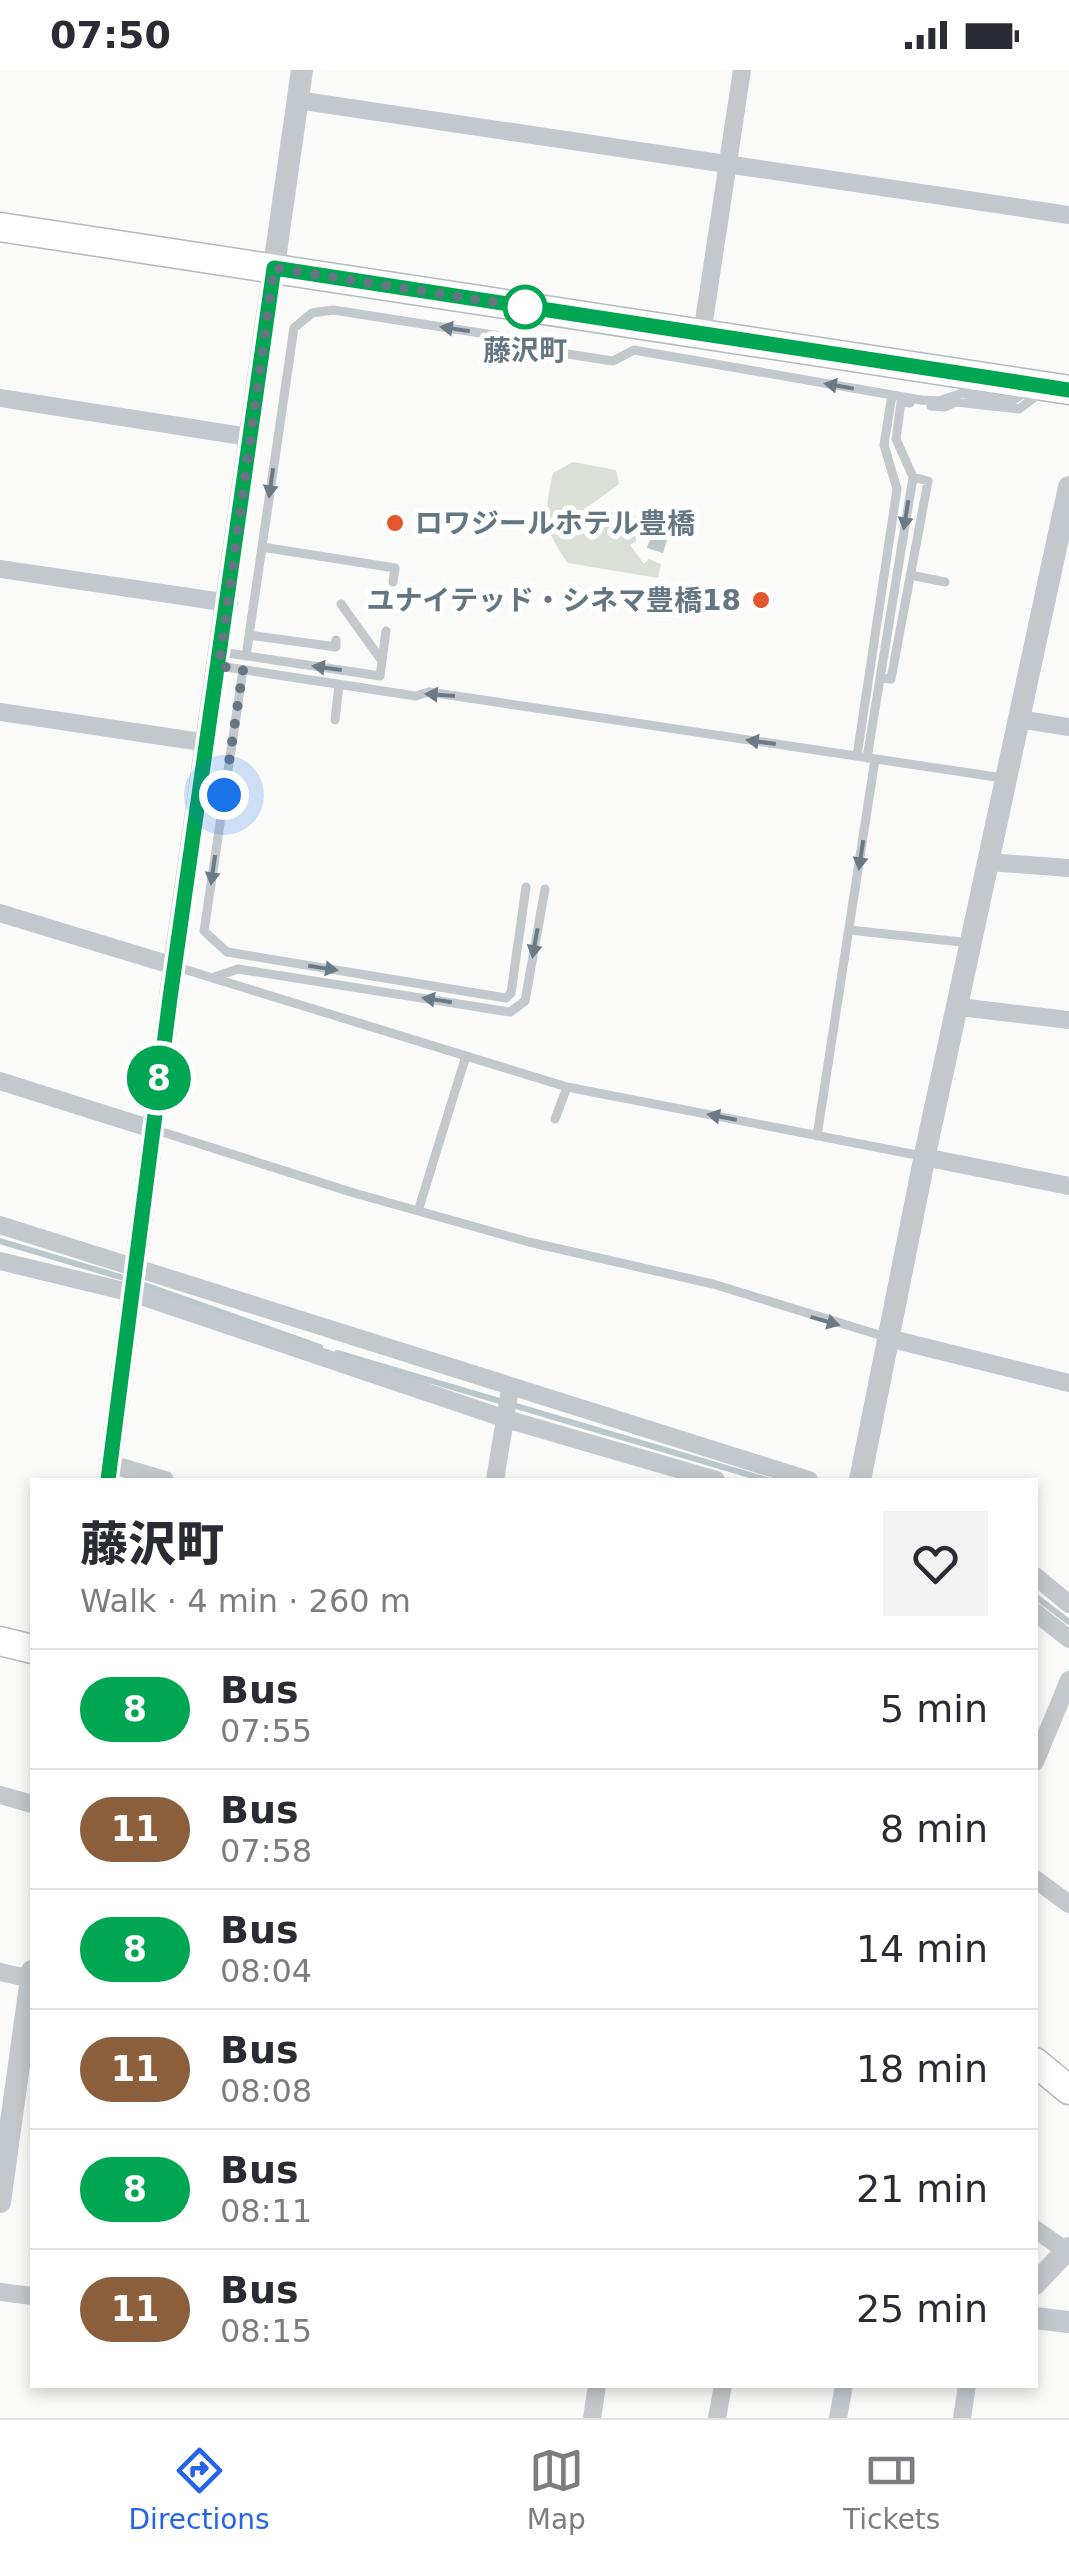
<!DOCTYPE html>
<html lang="en">
<head>
<meta charset="utf-8">
<style>
  body { margin:0; font-family:"DejaVu Sans","Noto Sans JP",sans-serif; background:#f2f2f3; color:#2b2b33; height:100vh; display:flex; flex-direction:column; font-size:38px; white-space:nowrap }
  * { box-sizing:border-box; margin:0 }
  p { font-size:32px; color:#7c7c81 }
  .icon { flex:none; width:55px; height:55px; fill:none; stroke:currentColor; stroke-width:2; stroke-linecap:round; stroke-linejoin:round }
  .map { position:relative; flex:1; overflow:hidden }
  .drawer { position:absolute; left:30px; top:1408px; width:1008px; height:910px; display:flex; flex-direction:column; background:#fff; border-radius:0px; box-shadow:0 5px 15px #0003 }
  .drawer>* { flex:none }
  .badge { padding:0 20px; border-radius:32px; font-size:35px; line-height:65px }
  .you { position:absolute; width:50px; height:50px; margin:-25px; border:8px solid #fff; border-radius:50%; background:#1a73e8; box-shadow:0 0 0 15px #1a73e833 }
  .map>.badge { position:absolute; translate:-50% -50%; box-shadow:0 0 0 5px #fff }
  .round { display:grid; place-items:center; flex:none; width:105px; height:105px; border-radius:0px; background:#f2f2f3 }
  .headline { display:flex; align-items:center; justify-content:space-between; height:170px; padding:0 50px }
  h1 { font-size:48px; font-weight:800; line-height:75px }
  ul { padding:0; list-style:none }
  li { display:flex; align-items:center; gap:30px; height:120px; padding:0 50px; border-top:2px solid #e1e1e2 }
  li div { flex:1 }
  li b { display:block; font-size:38px }
  li em { font-style:normal }
  li .badge { min-width:110px; font-weight:700; text-align:center }
  .status { display:flex; justify-content:space-between; align-items:center; height:70px; padding:0 50px; background:#fff; direction:ltr }
  .status svg { height:28px; fill:currentColor }
  .tab-bar { display:flex; justify-content:space-around; align-items:center; height:140px; border-top:2px solid #e1e1e2; background:#fff; font-size:28px; color:#7c7c81 }
  .tab-bar a { display:grid; justify-items:center; gap:5px }
  .tab-bar .current { color:#2563eb }
  .map>svg:first-child { display:block }
</style>
</head>
<body>
<div class="status"><b>07:50</b><svg viewBox="0 0 49 12"><path d="M0 12V9h3v3zM5 12V6h3v6zM10 12V3h3v9zM15 12V0h3v12zM26 1h20v11H26zM47 4h2v5h-2z"/></svg></div>
<div class="map">
<svg width="1069" height="2348" viewBox="0 0 1069 2348">
  <rect width="100%" height="100%" fill="#fafaf8"/>
  <path fill="#dadfd7" d="M 573,392 L 616,400 L 619,414 L 586,438 L 594,452 L 617,440 L 631,440 L 637,449 L 636,471 L 630,475 L 644,494 L 649,489 L 661,494 L 658,508 L 568,493 C 543,461 544,441 553,403 Z"/>
  <path fill="#bbc7cb" d="M 660,439 L 675,444 L 663,483 L 647,478 L 653,461 L 648,450 L 657,446 Z"/>
  <g fill="none" stroke-linecap="round" stroke-linejoin="round">
    <path stroke="#bbc7cb" stroke-width="6" d="M 0,1171 L 127,1209
      M 139,1213 L 320,1277
      M 337,1283 L 767,1410
      M 1035,1526 L 1069,1552"/>
    <g stroke="#b3babf" stroke-width="31">
      <path id="secondary" d="M 0,157 L 1069,320
        M 0,1571 L 32,1579
        M 1035,1992 L 1069,2020"/>
    </g>
    <path stroke="#c3c8cc" stroke-width="9" d="M 931,336 L 945,337 L 956,332 L 1019,339 L 1043,321
      M 910,505 L 945,512
      M 393,512 L 395,498 L 262,477 L 294,258 L 312,243 L 333,240 L 519,269 L 529,278 L 613,291 L 634,280 L 921,330 L 939,331 L 962,323 L 1012,331 L 1027,321
      M 341,534 L 382,591
      M 249,565 L 336,577 L 336,570
      M 221,582 L 380,606 L 386,561
      M 246,586 L 262,477
      M 219,596 L 416,626 L 429,622 L 1003,708
      M 243,600 L 204,861 L 227,882 L 506,928 L 511,923 L 526,817
      M 880,608 L 891,609 L 928,411 L 913,407
      M 335,650 L 339,615
      M 857,686 L 897,419 L 884,375 L 892,325
      M 867,688 L 913,407 L 896,369 L 901,332 L 910,333
      M 849,860 L 971,873
      M 177,897 L 567,1017 L 922,1086
      M 214,907 L 238,899 L 510,942 L 525,931 L 545,819
      M 555,1049 L 567,1017
      M 156,1060 L 354,1123 L 529,1172 L 713,1214 L 886,1267
      M 817,1066 L 875,689
      M 418,1141 L 466,986"/>
    <path stroke="#c3c8cc" stroke-width="18" d="M 297,30 L 1069,145
      M 702,264 L 742,0
      M 0,328 L 249,367
      M 0,499 L 229,533
      M 0,642 L 208,673
      M 1019,649 L 1069,657
      M 988,792 L 1069,798
      M 0,843 L 174,896
      M 959,937 L 1069,950
      M 0,1011 L 152,1059
      M 924,1087 L 1069,1116
      M 0,1155 L 809,1410
      M 0,1191 L 132,1223 L 506,1349 L 716,1410
      M 888,1268 L 1069,1313
      M 110,1394 L 165,1410
      M 495,1410 L 510,1319
      M 1035,1506 L 1069,1534
      M 1035,1542 L 1069,1569
      M 1035,1692 L 1069,1610
      M 0,1725 L 32,1734
      M 1035,1809 L 1069,1834
      M 0,1902 L 32,1909
      M 1035,2159 L 1066,2181
      M 0,2222 L 32,2226
      M 592,2348 L 597,2315
      M 717,2348 L 723,2315
      M 838,2348 L 844,2315
      M 962,2348 L 967,2315"/>
    <path stroke="#c3c8cc" stroke-width="22" d="M 108,1410 L 174,896 L 302,0
      M 860,1410 L 927,1075 L 1069,417
      M 0,2132 L 32,1901
      M 1035,2214 L 1069,2178
      M 1035,2248 L 1069,2252"/>
    <use href="#secondary" stroke="#fff" stroke-width="28"/>
  </g>
  <defs><path id="oneway-solid" d="M-6-.8H1V-3.2L6.5 0L1 3.2V.8H-6Z" transform="scale(2.5)"/></defs>
  <g fill="#6a7a87">
    <use href="#oneway-solid" transform="translate(455 259) rotate(-171)"/>
    <use href="#oneway-solid" transform="translate(839 316) rotate(-170)"/>
    <use href="#oneway-solid" transform="translate(271 413) rotate(98)"/>
    <use href="#oneway-solid" transform="translate(906 445) rotate(99)"/>
    <use href="#oneway-solid" transform="translate(327 598) rotate(-172)"/>
    <use href="#oneway-solid" transform="translate(440 625) rotate(-176)"/>
    <use href="#oneway-solid" transform="translate(761 672) rotate(-172)"/>
    <use href="#oneway-solid" transform="translate(861 785) rotate(99)"/>
    <use href="#oneway-solid" transform="translate(213 800) rotate(98)"/>
    <use href="#oneway-solid" transform="translate(535 873) rotate(100)"/>
    <use href="#oneway-solid" transform="translate(323 898) rotate(9)"/>
    <use href="#oneway-solid" transform="translate(437 930) rotate(-171)"/>
    <use href="#oneway-solid" transform="translate(722 1047) rotate(-169)"/>
    <use href="#oneway-solid" transform="translate(825 1251) rotate(16)"/>
  </g>
  <g fill="none" stroke-linecap="round" stroke-linejoin="round">
    <g stroke="#fff" stroke-width="22">
      <path id="line" d="M 108,1410 L 170,928 L 274,198 L 1069,320"/>
    </g>
    <use href="#line" stroke="#00a651" stroke-width="15"/>
    <path stroke="#657683" stroke-width="10" stroke-dasharray="0 18" d="M 224,725 L 243,600 L 219,596 L 274,198 L 525,237"/>
  </g>
  <circle fill="#fff" stroke="#00a651" stroke-width="5" cx="525" cy="237" r="20"/>
  <g fill="#e4572e" stroke="#fff" stroke-width="4">
    <circle cx="395" cy="453" r="10"/>
    <circle cx="761" cy="530" r="10"/>
  </g>
  <g text-anchor="middle" stroke-width="10" stroke-linejoin="round" paint-order="stroke">
    <g font-size="28" font-weight="bold" fill="#657683" stroke="#fff">
      <text x="525" y="290">藤沢町</text>
    </g>
    <g font-size="28" font-weight="bold" fill="#657683" stroke="#fff" text-anchor="start">
      <text x="415" y="463">ロワジールホテル豊橋</text>
      <text x="741" y="540" text-anchor="end">ユナイテッド・シネマ豊橋18</text>
    </g>
  </g>
</svg>
<div class="you" style="left:224px;top:725px"></div>
<b class="badge" style="left:159px;top:1008px;background:#00a651;color:#fff">8</b>
<section class="drawer">
<div class="headline"><div><h1>藤沢町</h1><p>Walk · 4 min · 260 m</p></div><a class="round"><svg class="icon" aria-label="heart" viewBox="0 0 24 24"><path d="M12 20l-8-8c-3-5 5-10 8-4 3-6 11-1 8 4z"/></svg></a></div>
<ul>
<li><span class="badge" style="background:#00a651;color:#fff">8</span><div><b>Bus</b><p>07:55</p></div><em>5 min</em></li>
<li><span class="badge" style="background:#8b5e3c;color:#fff">11</span><div><b>Bus</b><p>07:58</p></div><em>8 min</em></li>
<li><span class="badge" style="background:#00a651;color:#fff">8</span><div><b>Bus</b><p>08:04</p></div><em>14 min</em></li>
<li><span class="badge" style="background:#8b5e3c;color:#fff">11</span><div><b>Bus</b><p>08:08</p></div><em>18 min</em></li>
<li><span class="badge" style="background:#00a651;color:#fff">8</span><div><b>Bus</b><p>08:11</p></div><em>21 min</em></li>
<li><span class="badge" style="background:#8b5e3c;color:#fff">11</span><div><b>Bus</b><p>08:15</p></div><em>25 min</em></li>
</ul>
</section>
</div>
<nav class="tab-bar">
<a class="current"><svg class="icon" aria-label="directions" viewBox="0 0 24 24"><path d="M12 3l9 9-9 9-9-9zM9 14v-3h6M13 9l2 2-2 2"/></svg>Directions</a>
<a><svg class="icon" aria-label="map" viewBox="0 0 24 24"><path d="M3 6l6-2 6 2 6-2v14l-6 2-6-2-6 2zM9 4v14M15 6v14"/></svg>Map</a>
<a><svg class="icon" aria-label="tickets" viewBox="0 0 24 24"><path d="M3 7h18v10H3zM15 7v10"/></svg>Tickets</a>
</nav>
</body>
</html>
